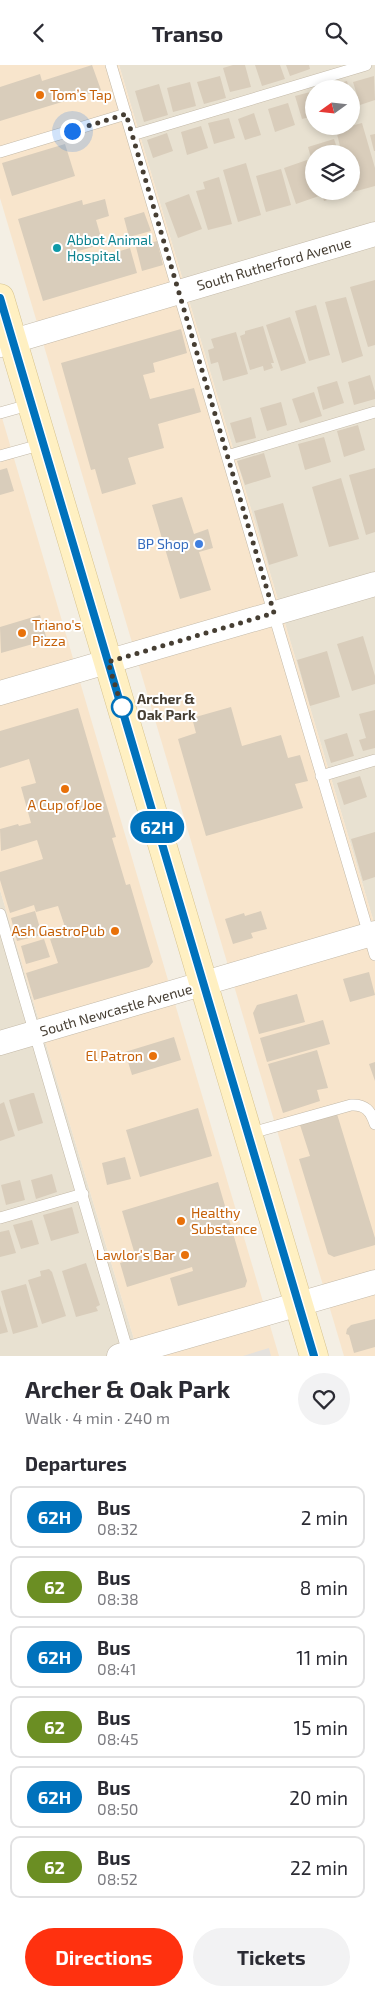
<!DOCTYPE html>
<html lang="en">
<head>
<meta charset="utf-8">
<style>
  body { margin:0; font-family:"Exo 2",sans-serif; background:#f2f2f3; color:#2b2b33; height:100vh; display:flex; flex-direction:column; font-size:19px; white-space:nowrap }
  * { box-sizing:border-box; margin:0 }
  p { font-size:16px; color:#7c7c81 }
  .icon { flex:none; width:28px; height:28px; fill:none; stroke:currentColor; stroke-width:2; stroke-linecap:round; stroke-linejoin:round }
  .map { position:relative; height:1291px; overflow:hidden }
  .drawer { display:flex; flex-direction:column; background:#fff; flex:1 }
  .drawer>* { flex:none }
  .badge { padding:0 10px; border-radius:16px; font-size:18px; line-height:32px }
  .needle { width:32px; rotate:255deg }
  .buttons { position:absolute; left:305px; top:15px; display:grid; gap:10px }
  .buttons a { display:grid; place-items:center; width:55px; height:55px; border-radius:50%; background:#fff; box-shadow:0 2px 8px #0003; font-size:25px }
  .you { position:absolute; width:25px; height:25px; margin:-12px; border:4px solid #fff; border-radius:50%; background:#1a73e8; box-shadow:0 0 0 8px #1a73e833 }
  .map>.badge { position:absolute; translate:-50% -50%; box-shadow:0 0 0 2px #fff }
  h2 { padding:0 25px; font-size:19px; line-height:45px }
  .round { display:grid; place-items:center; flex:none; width:52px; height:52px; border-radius:26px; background:#f2f2f3 }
  .overview { display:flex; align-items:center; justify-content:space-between; height:85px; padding:0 25px }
  h1 { font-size:24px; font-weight:700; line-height:38px }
  .cta { display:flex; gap:10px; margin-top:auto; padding:10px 25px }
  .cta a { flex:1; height:58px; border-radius:30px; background:#ff310f; color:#fff; font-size:20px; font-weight:700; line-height:58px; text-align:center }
  .cta a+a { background:#f2f2f3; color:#2b2b33 }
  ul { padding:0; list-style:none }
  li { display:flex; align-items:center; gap:15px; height:62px; margin:0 10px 8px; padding:0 15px; border:2px solid #e1e1e2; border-radius:10px }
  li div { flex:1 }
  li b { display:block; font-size:19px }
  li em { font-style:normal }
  li .badge { min-width:55px; font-weight:700; text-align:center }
  header { display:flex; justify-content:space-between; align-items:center; height:65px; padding:0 25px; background:#fff; font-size:22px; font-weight:700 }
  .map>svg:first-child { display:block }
</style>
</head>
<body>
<header><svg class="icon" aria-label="back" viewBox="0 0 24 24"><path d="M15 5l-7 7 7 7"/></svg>Transo<svg class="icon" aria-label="search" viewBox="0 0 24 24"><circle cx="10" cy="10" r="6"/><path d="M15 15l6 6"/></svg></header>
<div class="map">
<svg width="375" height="1291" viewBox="0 0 375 1291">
  <rect width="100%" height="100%" fill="#f4efe4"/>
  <path fill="#e8e1d1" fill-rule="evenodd" d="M 119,0 L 375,0 L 375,861 ZM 314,24 L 351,24 L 351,61 L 314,61 ZM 314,89 L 351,89 L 351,126 L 314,126 Z
    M 0,825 L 139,1291 L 0,1291 Z"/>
  <path fill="#f8e5cc" d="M 0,0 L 119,0 L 375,861 L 375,1291 L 344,1291 L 0,133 Z
    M 0,346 L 279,1291 L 139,1291 L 0,825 Z"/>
  <path fill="#e4e1dd" d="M 269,1283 L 271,1291 L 243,1291 Z"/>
  <path fill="#d9cdbb" d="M 92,0 L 101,25 L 0,56 L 0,22 L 40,9 L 42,16 Z
    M 233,0 L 245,0 L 251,22 L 230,27 L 223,3 Z
    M 255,0 L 280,0 L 285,14 L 262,21 Z
    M 286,0 L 309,0 L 310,4 L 290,11 Z
    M 220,11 L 226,33 L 204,39 L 197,17 Z
    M 374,11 L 375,35 L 360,40 L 353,17 Z
    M 347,16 L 349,24 L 322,24 L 322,23 Z
    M 190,17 L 196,41 L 173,47 L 167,23 Z
    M 159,19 L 168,50 L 144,57 L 135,26 Z
    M 314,26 L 314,51 L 302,54 L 295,31 Z
    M 351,32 L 356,47 L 351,48 Z
    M 288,38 L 295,60 L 275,67 L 268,44 Z
    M 254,48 L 261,70 L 245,75 L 238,54 Z
    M 229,53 L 235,73 L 214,79 L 208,58 Z
    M 362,58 L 375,103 L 375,121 L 353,127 L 351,119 L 351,89 L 342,89 L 336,65 Z
    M 201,61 L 208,83 L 187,90 L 181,67 Z
    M 167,68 L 173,86 L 153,93 L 147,75 Z
    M 375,69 L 375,86 L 374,86 L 370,70 Z
    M 334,74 L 339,89 L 314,89 L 313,100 L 308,82 Z
    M 65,79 L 75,111 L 12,131 L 2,98 Z
    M 307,95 L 314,116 L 314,126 L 317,126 L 319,131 L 296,139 L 284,103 Z
    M 246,98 L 261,150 L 238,157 L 223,105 Z
    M 281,104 L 291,140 L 266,147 L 256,111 Z
    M 219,112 L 232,159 L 208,165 L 196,126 L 205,124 L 203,117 Z
    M 321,126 L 350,126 L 350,128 L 324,136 Z
    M 189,129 L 202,164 L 178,173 L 165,138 Z
    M 105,134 L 109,151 L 96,155 L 103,179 L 75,187 L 76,190 L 81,188 L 83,197 L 130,183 L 137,208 L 43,236 L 18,154 L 82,135 L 83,140 Z
    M 144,147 L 151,166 L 129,172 L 124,153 Z
    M 157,176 L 163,200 L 142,206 L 136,182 Z
    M 375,215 L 375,280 L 368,282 L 350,222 Z
    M 346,232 L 363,291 L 342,298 L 325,237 Z
    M 316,240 L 330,290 L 309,296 L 295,246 Z
    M 290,252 L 306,298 L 281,306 L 266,260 Z
    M 263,261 L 274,298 L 271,298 L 273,303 L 264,306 L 263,301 L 250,305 L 240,271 L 245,269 L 245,266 Z
    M 181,264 L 187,288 L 153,298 L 155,307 L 143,310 L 150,334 L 194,323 L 201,347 L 158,359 L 164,383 L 128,393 L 136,419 L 102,429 L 95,404 L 91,405 L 61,298 Z
    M 236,267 L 248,309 L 223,316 L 218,297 L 211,299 L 208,285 L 214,283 L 211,274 Z
    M 370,310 L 375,327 L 375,334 L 354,340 L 348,317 Z
    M 337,316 L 344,338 L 323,345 L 317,322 Z
    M 314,327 L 322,351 L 300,358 L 292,334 Z
    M 281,337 L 287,360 L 267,366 L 260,343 Z
    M 251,352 L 256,373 L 236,378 L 230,358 Z
    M 358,360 L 365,385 L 344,392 L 337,366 Z
    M 324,372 L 331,397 L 305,405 L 298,379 Z
    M 264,388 L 271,412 L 245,420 L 237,396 Z
    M 7,403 L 14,426 L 0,430 L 0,405 Z
    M 375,403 L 375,467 L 366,470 L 349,410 Z
    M 341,413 L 359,474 L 329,482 L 312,422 Z
    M 182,432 L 194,469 L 208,464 L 213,483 L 199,487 L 211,525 L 180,534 L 152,440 Z
    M 283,438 L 298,491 L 269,500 L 254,446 Z
    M 40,550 L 47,575 L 1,588 L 0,562 Z
    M 363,571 L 375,611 L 375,619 L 352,626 L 337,579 Z
    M 327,586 L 340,632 L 310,641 L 297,595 Z
    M 231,642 L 242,681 L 281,670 L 288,693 L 300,690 L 308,716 L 295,719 L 303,743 L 206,771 L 178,674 L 196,668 L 192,653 Z
    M 78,643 L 116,772 L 112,773 L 126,820 L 130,819 L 153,897 L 149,902 L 34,935 L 26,908 L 58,898 L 50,874 L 82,864 L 81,861 L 66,865 L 58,841 L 36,847 L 34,840 L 10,848 L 0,815 L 0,807 L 43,794 L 37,775 L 1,786 L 0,764 L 18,759 L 19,761 L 31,758 L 21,722 L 36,718 L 29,694 L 0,703 L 0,666 Z
    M 375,645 L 375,683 L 363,686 L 359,675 L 366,673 L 359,649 Z
    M 347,668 L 354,691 L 331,698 L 324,675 Z
    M 360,711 L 367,732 L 344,740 L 337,718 Z
    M 375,767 L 375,812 L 363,816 L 351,774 Z
    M 35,846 L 42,870 L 17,876 L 11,853 Z
    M 261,846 L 267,864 L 251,868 L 253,873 L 233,879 L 225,854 L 244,848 L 245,851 Z
    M 44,874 L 50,892 L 26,899 L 21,881 Z
    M 369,907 L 375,930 L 350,937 L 343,914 Z
    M 297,929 L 305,957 L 259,969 L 253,948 L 257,940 Z
    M 323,955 L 330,979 L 267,997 L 260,973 Z
    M 174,972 L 181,995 L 132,1010 L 125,987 Z
    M 317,985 L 328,1023 L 317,1025 L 320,1036 L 283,1048 L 268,999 Z
    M 375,997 L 375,1016 L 369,999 Z
    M 32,1028 L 34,1028 L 43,1058 L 18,1066 L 9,1035 Z
    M 4,1037 L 15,1071 L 0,1076 L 0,1039 Z
    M 198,1043 L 212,1091 L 140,1112 L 126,1065 Z
    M 337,1049 L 375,1173 L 375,1180 L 334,1192 L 328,1189 L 299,1094 L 310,1091 L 300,1060 Z
    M 125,1092 L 131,1114 L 107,1120 L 102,1098 Z
    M 52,1109 L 57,1127 L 36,1134 L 31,1115 Z
    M 20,1115 L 25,1135 L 6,1140 L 1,1120 Z
    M 218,1117 L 247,1216 L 245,1222 L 178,1241 L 170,1213 L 193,1206 L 192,1202 L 127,1222 L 120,1198 L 136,1193 L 122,1146 Z
    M 72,1142 L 79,1168 L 51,1176 L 43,1150 Z
    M 32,1155 L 39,1179 L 21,1184 L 13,1160 Z
    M 9,1165 L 16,1188 L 0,1192 L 0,1167 Z
    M 86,1198 L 100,1240 L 96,1242 L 98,1246 L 76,1252 L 62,1206 Z
    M 49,1204 L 52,1207 L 66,1251 L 42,1259 L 28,1215 L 41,1211 L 40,1206 Z
    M 26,1219 L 38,1262 L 13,1269 L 1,1226 Z
    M 0,1240 L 8,1267 L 0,1269 Z
    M 375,1254 L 375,1282 L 354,1288 L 349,1270 L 346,1269 L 347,1264 L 351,1260 Z"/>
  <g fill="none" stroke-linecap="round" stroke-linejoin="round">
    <g stroke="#c3b9a8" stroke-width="12">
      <path id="service" d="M 111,0 L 375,890
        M 132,70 L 366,0
        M 0,87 L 126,49
        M 0,348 L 32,339
        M 0,391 L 43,379
        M 227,391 L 375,347
        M 321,711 L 375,695
        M 0,849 L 129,1291
        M 248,1069 L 351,1040 C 365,1039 371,1046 375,1059
        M 0,1153 L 83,1129"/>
    </g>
    <g stroke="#c3b9a8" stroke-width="25">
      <path id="minor" d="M 0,280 L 375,169
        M 0,628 L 375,519
        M 0,978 L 375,868
        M 119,1291 L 375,1217"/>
    </g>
    <g stroke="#d8c48f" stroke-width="29">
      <path id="secondary" d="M 0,233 L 314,1291"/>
    </g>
    <use href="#service" stroke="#fff" stroke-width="11"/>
    <use href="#minor" stroke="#fff" stroke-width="24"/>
    <use href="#secondary" stroke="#fff0c2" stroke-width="28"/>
  </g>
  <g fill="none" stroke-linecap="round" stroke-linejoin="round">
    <g stroke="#fff" stroke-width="11">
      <path id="line" d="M 0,233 L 314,1291"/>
    </g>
    <use href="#line" stroke="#0072bc" stroke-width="8"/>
    <path stroke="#463e33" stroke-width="5" stroke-dasharray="0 9" d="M 72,66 L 126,49 L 274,548 L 108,597 L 123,646 L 122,642"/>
  </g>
  <g fill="#e8710a" stroke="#fff" stroke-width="2">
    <circle cx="40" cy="30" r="5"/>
    <circle cx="22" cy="568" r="5"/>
    <circle cx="65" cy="724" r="5"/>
    <circle cx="115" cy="866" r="5"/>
    <circle cx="153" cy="991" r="5"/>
    <circle cx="181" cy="1156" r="5"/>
    <circle cx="185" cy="1190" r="5"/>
  </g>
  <circle fill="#0f9aa8" stroke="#fff" stroke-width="2" cx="57" cy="183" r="5"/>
  <circle fill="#3f7fe0" stroke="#fff" stroke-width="2" cx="199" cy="479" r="5"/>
  <circle fill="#fff" stroke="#0072bc" stroke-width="2.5" cx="122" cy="642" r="10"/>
  <g text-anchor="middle" stroke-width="4" stroke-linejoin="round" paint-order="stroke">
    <g font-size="14" fill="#c56008" stroke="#fff" text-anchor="start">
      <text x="50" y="35">Tom’s Tap</text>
      <text x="32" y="565">Triano's<tspan x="32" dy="16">Pizza</tspan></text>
      <text x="65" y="745" text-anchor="middle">A Cup of Joe</text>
      <text x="105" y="871" text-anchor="end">Ash GastroPub</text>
      <text x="143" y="996" text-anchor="end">El Patron</text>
      <text x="191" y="1153">Healthy<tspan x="191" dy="16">Substance</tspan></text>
      <text x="175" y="1195" text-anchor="end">Lawlor's Bar</text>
    </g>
    <g font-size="14" fill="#0d838f" stroke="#fff" text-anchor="start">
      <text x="67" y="180">Abbot Animal<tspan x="67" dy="16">Hospital</tspan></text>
    </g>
    <g font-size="14" fill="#463e33" stroke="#fff">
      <text transform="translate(274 199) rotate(-16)" y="5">South Rutherford Avenue</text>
      <text transform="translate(116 945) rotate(-16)" y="5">South Newcastle Avenue</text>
    </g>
    <g font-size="14" fill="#366cbe" stroke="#fff" text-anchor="end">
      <text x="189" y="484">BP Shop</text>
    </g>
    <g font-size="14" font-weight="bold" fill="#463e33" stroke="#fff" text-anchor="start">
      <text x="137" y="639">Archer &amp;<tspan x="137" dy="16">Oak Park</tspan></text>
    </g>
  </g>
</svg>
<div class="buttons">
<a><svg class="needle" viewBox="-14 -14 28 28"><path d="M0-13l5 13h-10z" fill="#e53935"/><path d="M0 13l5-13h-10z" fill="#7c7c81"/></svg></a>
<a><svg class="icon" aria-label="layers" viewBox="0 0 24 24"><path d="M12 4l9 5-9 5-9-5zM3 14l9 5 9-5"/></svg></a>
</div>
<div class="you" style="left:72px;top:66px"></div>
<b class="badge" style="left:157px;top:762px;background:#0072bc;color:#fff">62H</b>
</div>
<section class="drawer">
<div class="overview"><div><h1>Archer &amp; Oak Park</h1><p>Walk · 4 min · 240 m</p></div><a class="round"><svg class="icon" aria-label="heart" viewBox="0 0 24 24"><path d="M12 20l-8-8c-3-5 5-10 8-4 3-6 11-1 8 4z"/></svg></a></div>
<h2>Departures</h2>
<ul>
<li><span class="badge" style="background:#0072bc;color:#fff">62H</span><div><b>Bus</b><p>08:32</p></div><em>2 min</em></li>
<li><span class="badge" style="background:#6b8e23;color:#fff">62</span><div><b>Bus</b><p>08:38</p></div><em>8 min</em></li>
<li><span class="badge" style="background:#0072bc;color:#fff">62H</span><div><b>Bus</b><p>08:41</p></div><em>11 min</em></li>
<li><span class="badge" style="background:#6b8e23;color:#fff">62</span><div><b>Bus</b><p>08:45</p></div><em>15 min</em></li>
<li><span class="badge" style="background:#0072bc;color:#fff">62H</span><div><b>Bus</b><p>08:50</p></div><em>20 min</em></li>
<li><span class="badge" style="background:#6b8e23;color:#fff">62</span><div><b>Bus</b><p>08:52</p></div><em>22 min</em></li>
</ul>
<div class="cta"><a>Directions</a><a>Tickets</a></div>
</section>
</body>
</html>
